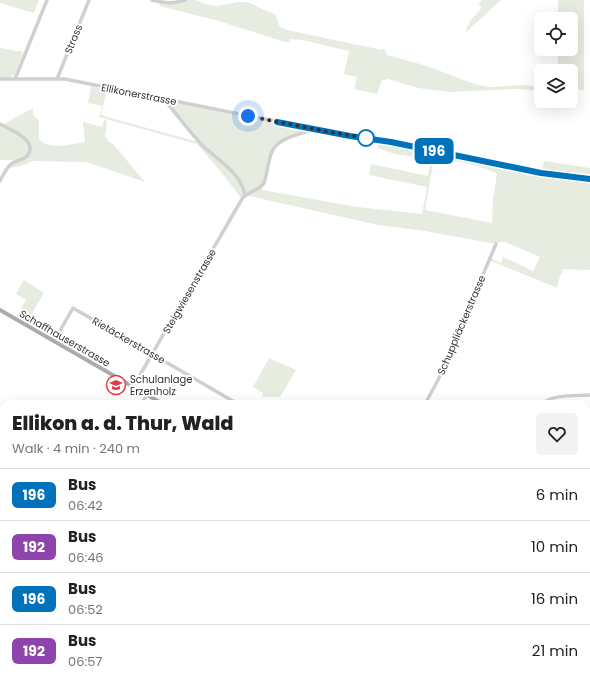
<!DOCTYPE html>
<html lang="en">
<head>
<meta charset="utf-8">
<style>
  body { margin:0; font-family:Poppins,sans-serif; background:#f2f2f2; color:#222; height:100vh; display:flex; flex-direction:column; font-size:15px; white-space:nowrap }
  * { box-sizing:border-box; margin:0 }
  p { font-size:13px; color:#767676 }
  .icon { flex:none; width:22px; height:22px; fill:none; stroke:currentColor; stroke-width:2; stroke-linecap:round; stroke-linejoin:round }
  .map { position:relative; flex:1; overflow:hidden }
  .details { position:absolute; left:0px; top:400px; width:590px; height:284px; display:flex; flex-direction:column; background:#fff; border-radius:12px 12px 0 0; box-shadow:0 4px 16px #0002 }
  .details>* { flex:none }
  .badge { padding:0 8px; border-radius:6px; font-size:14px; line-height:26px }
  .fabs { position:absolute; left:534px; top:12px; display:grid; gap:8px }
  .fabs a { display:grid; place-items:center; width:44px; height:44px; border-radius:6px; background:#fff; box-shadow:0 4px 16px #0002; font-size:20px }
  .you { position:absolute; width:20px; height:20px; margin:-10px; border:3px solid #fff; border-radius:50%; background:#1a73e8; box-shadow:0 0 0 6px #1a73e833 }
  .map>.badge { position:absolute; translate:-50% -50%; box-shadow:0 0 0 2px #fff }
  .round { display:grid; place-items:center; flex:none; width:42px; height:42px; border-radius:6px; background:#f2f2f2 }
  .headline { display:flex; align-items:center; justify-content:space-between; height:68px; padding:0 12px }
  h1 { font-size:19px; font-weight:800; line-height:30px }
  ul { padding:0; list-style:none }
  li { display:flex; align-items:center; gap:12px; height:52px; padding:0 12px; border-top:1px solid #e0e0e0 }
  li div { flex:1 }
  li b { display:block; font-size:15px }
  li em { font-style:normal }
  li .badge { min-width:44px; font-weight:700; text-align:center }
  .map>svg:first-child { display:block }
</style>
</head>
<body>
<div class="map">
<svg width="590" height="684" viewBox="0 0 590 684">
  <rect width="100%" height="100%" fill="#fff"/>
  <path fill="#e6ecdf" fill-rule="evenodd" d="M 0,0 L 39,0 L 34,13 L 0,3 Z
    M 185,0 L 195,0 L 209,5 L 218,6 L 238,2 L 247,2 L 276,15 L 279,26 L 287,30 L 382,50 L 384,48 L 387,55 L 427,66 L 477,85 L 491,87 L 522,85 L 541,87 L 541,91 L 518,89 L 450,92 L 418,88 L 388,79 L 382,80 L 377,94 L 354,89 L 357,77 L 344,74 L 349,51 L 302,40 L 290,39 L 290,42 L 285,42 L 222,22 L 160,6 L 159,1 L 166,3 Z
    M 482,0 L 501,0 L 465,33 L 470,21 L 480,10 L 481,6 L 478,5 Z
    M 558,0 L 584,0 L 584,90 L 571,89 L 571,71 L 558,71 L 558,49 L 571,49 L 571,19 L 558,19 Z
    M 0,48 L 23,52 L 15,74 L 9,78 L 0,78 Z
    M 91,86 L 107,90 L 101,114 L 107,117 L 198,142 L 197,144 L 99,117 L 102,106 L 88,103 Z
    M 166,99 L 309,128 L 309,130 L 290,138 L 275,146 L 261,186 L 263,190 L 357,207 L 422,214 L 427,187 L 369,175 L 371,164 L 428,176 L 431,160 L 395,154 L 377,148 L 379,140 L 541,173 L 544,161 L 590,168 L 590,270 L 564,269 L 560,276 L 557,288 L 489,260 L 490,258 L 501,263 L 503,257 L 533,271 L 540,257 L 505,242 L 500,242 L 496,244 L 425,231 L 378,225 L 245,195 L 242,199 L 221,172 L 197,144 L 200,144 ZM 434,158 C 452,160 481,165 497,174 L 493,199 L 492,223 L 425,210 Z
    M 33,108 L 33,115 L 39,120 L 39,139 C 49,151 71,144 85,142 L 83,122 L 102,127 L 104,120 L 107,121 L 105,137 L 109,142 L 113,144 L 145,182 L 86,162 L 33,161 L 21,166 L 9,168 L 16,160 L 0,160 L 0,126 Z
    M 24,280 L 44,293 L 27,322 L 17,316 L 26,300 L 16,294 Z
    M 269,358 L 296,370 L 280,397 L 262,397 L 263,393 L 253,387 Z"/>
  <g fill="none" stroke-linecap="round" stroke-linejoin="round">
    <path stroke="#cfe2ee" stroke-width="1" d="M 523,680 L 524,684"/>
    <path stroke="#d0d0d0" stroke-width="3.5" d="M 152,0 C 164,3 173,4 185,0
      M 0,79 L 65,79 L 335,133 L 391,142 L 541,173 L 590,179
      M 15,79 L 47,0
      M 57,79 L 89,0
      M 166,99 L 167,103 C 178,116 189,131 201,144 C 216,159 241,172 245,195
      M 0,124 C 9,129 40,141 27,156 C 22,161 15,160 10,165 C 6,169 3,175 0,181
      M 54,341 L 73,308 L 238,404
      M 133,387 L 242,199 C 248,191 259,191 264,183 C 267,173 268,164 271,154 C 276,139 294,136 308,131 L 309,128
      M 141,404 L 147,395
      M 425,404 L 438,380 L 496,244
      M 543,404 C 550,394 578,396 590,395
      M 0,451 L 4,453
      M 586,562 L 590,562
      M 103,684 L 106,680
      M 263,684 L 266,680"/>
    <path stroke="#ababab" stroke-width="4" d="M 0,310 L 163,404
      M 513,680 L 515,684"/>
  </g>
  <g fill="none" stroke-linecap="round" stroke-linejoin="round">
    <g stroke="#fff" stroke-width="9">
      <path id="line" d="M 277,122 L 350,136 L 391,142 L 541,173 L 590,179"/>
    </g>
    <use href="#line" stroke="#0072bc" stroke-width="6"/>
    <path stroke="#333" stroke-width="4" stroke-dasharray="0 7.2" d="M 248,116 L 335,133 L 366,138"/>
  </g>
  <defs>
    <g id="school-ring" transform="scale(1)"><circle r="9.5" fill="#fff" stroke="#e63946" stroke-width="1.5"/><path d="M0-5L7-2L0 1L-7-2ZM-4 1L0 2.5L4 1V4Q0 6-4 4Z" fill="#e63946"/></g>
  </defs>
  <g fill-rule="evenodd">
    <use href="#school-ring" x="116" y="385"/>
  </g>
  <circle fill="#fff" stroke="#0072bc" stroke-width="2" cx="366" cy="138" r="8"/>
  <g text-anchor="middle" stroke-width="4" stroke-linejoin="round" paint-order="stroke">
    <g font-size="10" fill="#333" stroke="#fff">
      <text transform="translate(73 39) rotate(-68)" y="4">Strass</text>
      <text transform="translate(139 94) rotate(11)" y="4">Ellikonerstrasse</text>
      <text transform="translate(189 291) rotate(-60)" y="4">Steigwiesenstrasse</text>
      <text transform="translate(461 325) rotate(-67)" y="4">Schuppliäckerstrasse</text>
      <text transform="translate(65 338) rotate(30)" y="4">Schaffhauserstrasse</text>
      <text transform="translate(129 340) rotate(30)" y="4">Rietäckerstrasse</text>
    </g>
    <g font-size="10" fill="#333" stroke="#fff" text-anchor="start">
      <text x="130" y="383">Schulanlage<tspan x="130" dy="12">Erzenholz</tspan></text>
    </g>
  </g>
</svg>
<div class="fabs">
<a><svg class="icon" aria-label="locate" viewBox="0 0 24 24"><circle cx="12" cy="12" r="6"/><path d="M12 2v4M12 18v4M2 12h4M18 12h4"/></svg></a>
<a><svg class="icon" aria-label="layers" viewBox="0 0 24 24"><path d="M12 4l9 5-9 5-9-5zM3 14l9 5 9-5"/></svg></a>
</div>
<div class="you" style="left:248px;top:116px"></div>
<b class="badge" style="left:434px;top:151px;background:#0072bc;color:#fff">196</b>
<section class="details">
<div class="headline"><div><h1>Ellikon a. d. Thur, Wald</h1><p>Walk · 4 min · 240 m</p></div><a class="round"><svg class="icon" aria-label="heart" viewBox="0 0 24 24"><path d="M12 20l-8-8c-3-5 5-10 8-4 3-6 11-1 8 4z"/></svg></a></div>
<ul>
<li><span class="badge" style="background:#0072bc;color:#fff">196</span><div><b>Bus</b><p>06:42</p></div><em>6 min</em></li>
<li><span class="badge" style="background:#8e44ad;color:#fff">192</span><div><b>Bus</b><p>06:46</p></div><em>10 min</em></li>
<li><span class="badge" style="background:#0072bc;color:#fff">196</span><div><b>Bus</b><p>06:52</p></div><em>16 min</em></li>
<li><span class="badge" style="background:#8e44ad;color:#fff">192</span><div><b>Bus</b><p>06:57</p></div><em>21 min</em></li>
</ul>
</section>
</div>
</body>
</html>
